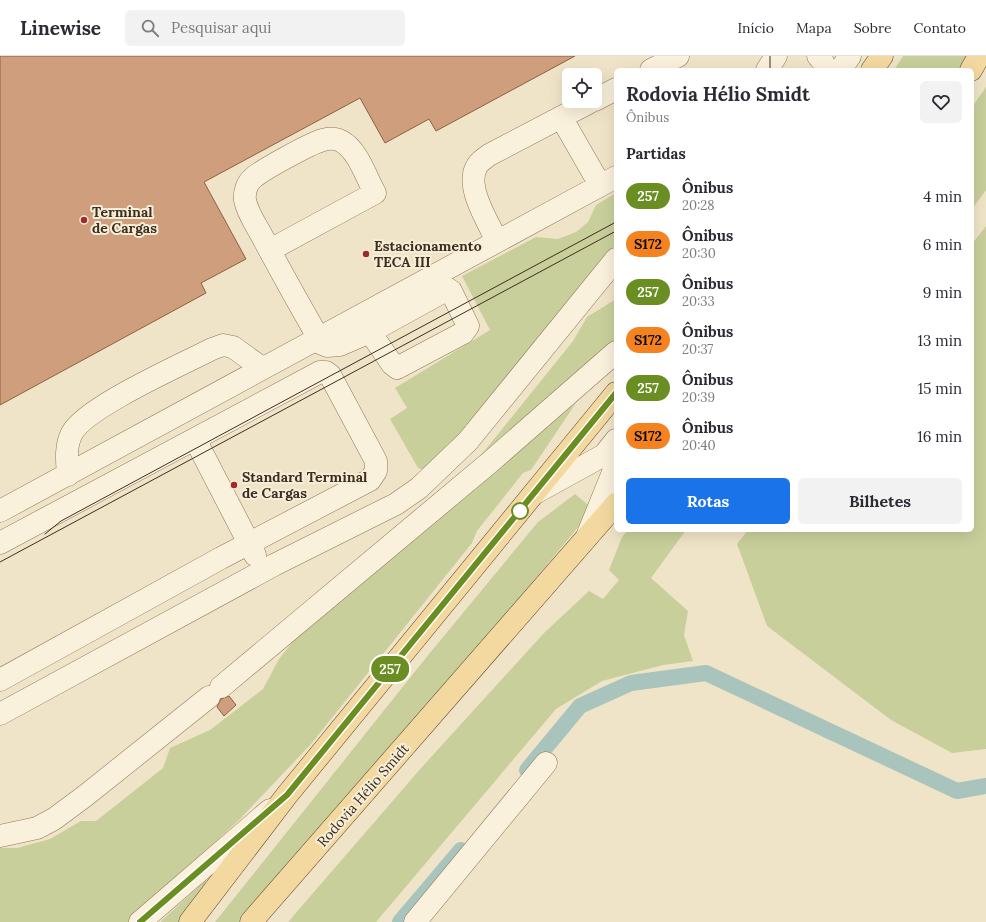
<!DOCTYPE html>
<html lang="pt">
<head>
<meta charset="utf-8">
<style>
  body { margin:0; font-family:Lora,serif; background:#f2f2f3; color:#2b2b33; height:100vh; display:flex; flex-direction:column; font-size:15px; white-space:nowrap }
  * { box-sizing:border-box; margin:0 }
  p { font-size:13px; color:#7c7c81 }
  .icon { flex:none; width:22px; height:22px; fill:none; stroke:currentColor; stroke-width:2; stroke-linecap:round; stroke-linejoin:round }
  .map { position:relative; flex:1; overflow:hidden }
  .details { position:absolute; left:614px; top:12px; width:360px; height:464px; display:flex; flex-direction:column; background:#fff; border-radius:6px; box-shadow:0 4px 16px #0002 }
  .details>* { flex:none }
  .badge { padding:0 8px; border-radius:13px; font-size:14px; line-height:26px }
  .controls { position:absolute; left:562px; top:12px; display:grid; gap:8px }
  .controls a { display:grid; place-items:center; width:40px; height:40px; border-radius:6px; background:#fff; box-shadow:0 4px 16px #0002; font-size:20px }
  .map>.badge { position:absolute; translate:-50% -50%; box-shadow:0 0 0 2px #fff }
  h2 { padding:0 12px; font-size:15px; line-height:36px }
  .round { display:grid; place-items:center; flex:none; width:42px; height:42px; border-radius:6px; background:#f2f2f3 }
  .summary { display:flex; align-items:center; justify-content:space-between; height:68px; padding:0 12px }
  h1 { font-size:19px; font-weight:700; line-height:30px }
  .cta { display:flex; gap:8px; margin-top:auto; padding:8px 12px }
  .cta a { flex:1; height:46px; border-radius:6px; background:#1a73e8; color:#fff; font-size:16px; font-weight:700; line-height:46px; text-align:center }
  .cta a+a { background:#f2f2f3; color:#2b2b33 }
  ul { padding:0; list-style:none }
  li { display:flex; align-items:center; gap:12px; height:48px; padding:0 12px }
  li div { flex:1 }
  li b { display:block; font-size:15px }
  li em { font-style:normal }
  li .badge { min-width:44px; font-weight:700; text-align:center }
  header { display:flex; align-items:center; gap:24px; box-sizing:border-box; height:56px; padding:0 20px; background:#fff; border-bottom:1px solid #e1e1e2 }
  header strong { font-size:19px }
  nav { display:flex; gap:22px; margin-inline-start:auto; font-size:14px }
  .search { width:280px; height:36px; background:#f2f2f3; display:flex; align-items:center; gap:10px; box-sizing:border-box; padding:0 14px; border-radius:6px; color:#7c7c81; font-size:15px }
  .map>svg:first-child { display:block }
</style>
</head>
<body>
<header>
<strong>Linewise</strong>
<div class="search"><svg class="icon" aria-label="search" viewBox="0 0 24 24"><circle cx="10" cy="10" r="6"/><path d="M15 15l6 6"/></svg>Pesquisar aqui</div>
<nav><a>Início</a><a>Mapa</a><a>Sobre</a><a>Contato</a></nav>
</header>
<div class="map">
<svg width="986" height="866" viewBox="0 0 986 866">
  <rect width="100%" height="100%" fill="#f0e4c8"/>
  <path fill="#c9cf9b" d="M 903,0 L 969,0 L 959,14 L 894,14 Z
    M 986,31 L 986,134 L 972,153 L 972,51 Z
    M 616,137 L 616,194 L 435,411 L 426,415 L 418,412 L 390,363 L 407,352 L 395,332 L 490,274 L 462,220 L 536,181 L 558,183 L 576,176 L 588,166 L 596,149 Z
    M 986,170 L 986,693 L 952,697 L 891,664 L 767,570 L 737,488 L 748,474 L 972,474 L 972,188 Z
    M 616,243 L 616,289 L 464,417 L 486,393 L 573,285 L 587,261 Z
    M 576,347 L 531,414 L 523,417 L 477,475 L 472,487 L 311,688 L 240,763 L 129,866 L 0,866 L 0,792 L 17,792 L 50,783 L 81,765 L 96,765 L 163,712 L 170,692 L 210,674 L 263,633 L 279,603 L 298,579 Z
    M 575,438 L 593,453 L 435,645 L 241,866 L 215,866 L 429,598 L 538,466 Z
    M 628,474 L 686,474 L 651,522 L 688,555 L 684,579 L 693,605 L 663,609 L 602,625 L 556,653 L 376,866 L 288,866 L 422,711 L 544,577 L 589,535 L 603,543 L 619,524 L 609,514 L 622,481 Z
    M 205,825 L 211,830 L 182,866 L 160,866 Z"/>
  <g fill="none" stroke-linecap="round" stroke-linejoin="round">
    <path stroke="#a9c4bc" stroke-width="16" d="M 527,714 L 580,650 L 631,627 L 706,617 L 957,735 L 986,730
      M 400,866 L 461,794"/>
  </g>
  <path fill="#cf9f7d" stroke="#8d5f41" d="M 0,0 L 575,0 L 436,75 L 429,63 L 385,87 L 360,42 L 204,126 L 246,203 L 201,227 L 206,237 L 0,349 Z
    M 229,640 L 236,649 L 224,660 L 217,651 L 221,643 Z"/>
  <g fill="none" stroke-linecap="round" stroke-linejoin="round">
    <g stroke="#8d765c" stroke-width="23">
      <path id="minor" d="M 818,0 L 823,6 L 826,14
        M 651,14 L 678,0
        M 767,14 L 776,0
        M 840,14 L 850,0
        M 595,44 L 616,33
        M 561,61 L 600,129
        M 497,185 C 488,166 466,132 476,112 C 478,106 484,103 489,99 L 592,45
        M 270,194 L 375,137 C 366,121 358,94 341,85 C 335,82 329,82 323,84 C 311,87 262,114 253,122 C 247,127 244,136 245,144 C 247,156 256,169 262,180 C 280,214 299,248 318,281
        M 313,284 L 327,290 L 340,289 L 370,276 L 448,233 L 451,235 L 468,270 L 463,277 L 397,312 L 392,308 L 370,276
        M 195,383 L 255,499
        M 68,419 C 67,406 65,390 72,377 C 86,351 181,309 212,293 L 223,289 L 233,291 L 262,312
        M 535,437 L 604,399 L 616,384
        M 0,455 L 616,121
        M 588,478 L 616,409
        M 0,487 L 320,316 L 326,316 L 330,319 L 376,405 L 376,415 L 370,424 L 221,502 L 0,624
        M 221,631 L 489,407 L 616,296
        M 0,658 L 274,509 L 396,448 L 419,432 L 468,385 L 616,203
        M 0,780 L 37,772 L 54,763 L 85,740 L 209,641
        M 140,866 L 270,754
        M 415,866 L 546,707"/>
    </g>
    <g stroke="#5b4430" stroke-width="23">
      <path id="major" d="M 872,14 L 882,0
        M 971,14 L 979,0
        M 190,866 L 287,739 L 616,337
        M 251,866 L 616,448"/>
    </g>
    <use href="#minor" stroke="#faf1dc" stroke-width="22"/>
    <use href="#major" stroke="#f3d9a0" stroke-width="22"/>
    <path stroke="#3d2e20" stroke-width="1" d="M 770,14 L 770,0
      M 45,478 L 61,465 L 616,166
      M 0,506 L 616,175"/>
  </g>
  <g fill="none" stroke-linecap="round" stroke-linejoin="round">
    <g stroke="#fff" stroke-width="9">
      <path id="line" d="M 140,866 L 287,739 L 616,337"/>
    </g>
    <use href="#line" stroke="#6b8e23" stroke-width="6"/>
  </g>
  <g fill="#9e2a2b" stroke="#f7eed8" stroke-width="1.5">
    <circle cx="84" cy="164" r="4"/>
    <circle cx="366" cy="198" r="4"/>
    <circle cx="234" cy="429" r="4"/>
  </g>
  <circle fill="#fff" stroke="#6b8e23" stroke-width="2" cx="520" cy="455" r="8"/>
  <g text-anchor="middle" stroke-width="4" stroke-linejoin="round" paint-order="stroke">
    <g font-size="14" font-weight="bold" fill="#3d2e20" stroke="#f7eed8" text-anchor="start">
      <text x="92" y="161">Terminal<tspan x="92" dy="16">de Cargas</tspan></text>
      <text x="374" y="195">Estacionamento<tspan x="374" dy="16">TECA III</tspan></text>
      <text x="242" y="426">Standard Terminal<tspan x="242" dy="16">de Cargas</tspan></text>
    </g>
    <g font-size="14" fill="#3d2e20" stroke="#f7eed8">
      <text transform="translate(363 739) rotate(-49)" y="5">Rodovia Hélio Smidt</text>
    </g>
  </g>
</svg>
<div class="controls">
<a><svg class="icon" aria-label="locate" viewBox="0 0 24 24"><circle cx="12" cy="12" r="6"/><path d="M12 2v4M12 18v4M2 12h4M18 12h4"/></svg></a>
</div>
<b class="badge" style="left:390px;top:613px;background:#6b8e23;color:#fff">257</b>
<section class="details">
<div class="summary"><div><h1>Rodovia Hélio Smidt</h1><p>Ônibus</p></div><a class="round"><svg class="icon" aria-label="heart" viewBox="0 0 24 24"><path d="M12 20l-8-8c-3-5 5-10 8-4 3-6 11-1 8 4z"/></svg></a></div>
<h2>Partidas</h2>
<ul>
<li><span class="badge" style="background:#6b8e23;color:#fff">257</span><div><b>Ônibus</b><p>20:28</p></div><em>4 min</em></li>
<li><span class="badge" style="background:#f58220;color:#111">S172</span><div><b>Ônibus</b><p>20:30</p></div><em>6 min</em></li>
<li><span class="badge" style="background:#6b8e23;color:#fff">257</span><div><b>Ônibus</b><p>20:33</p></div><em>9 min</em></li>
<li><span class="badge" style="background:#f58220;color:#111">S172</span><div><b>Ônibus</b><p>20:37</p></div><em>13 min</em></li>
<li><span class="badge" style="background:#6b8e23;color:#fff">257</span><div><b>Ônibus</b><p>20:39</p></div><em>15 min</em></li>
<li><span class="badge" style="background:#f58220;color:#111">S172</span><div><b>Ônibus</b><p>20:40</p></div><em>16 min</em></li>
</ul>
<div class="cta"><a>Rotas</a><a>Bilhetes</a></div>
</section>
</div>
</body>
</html>
